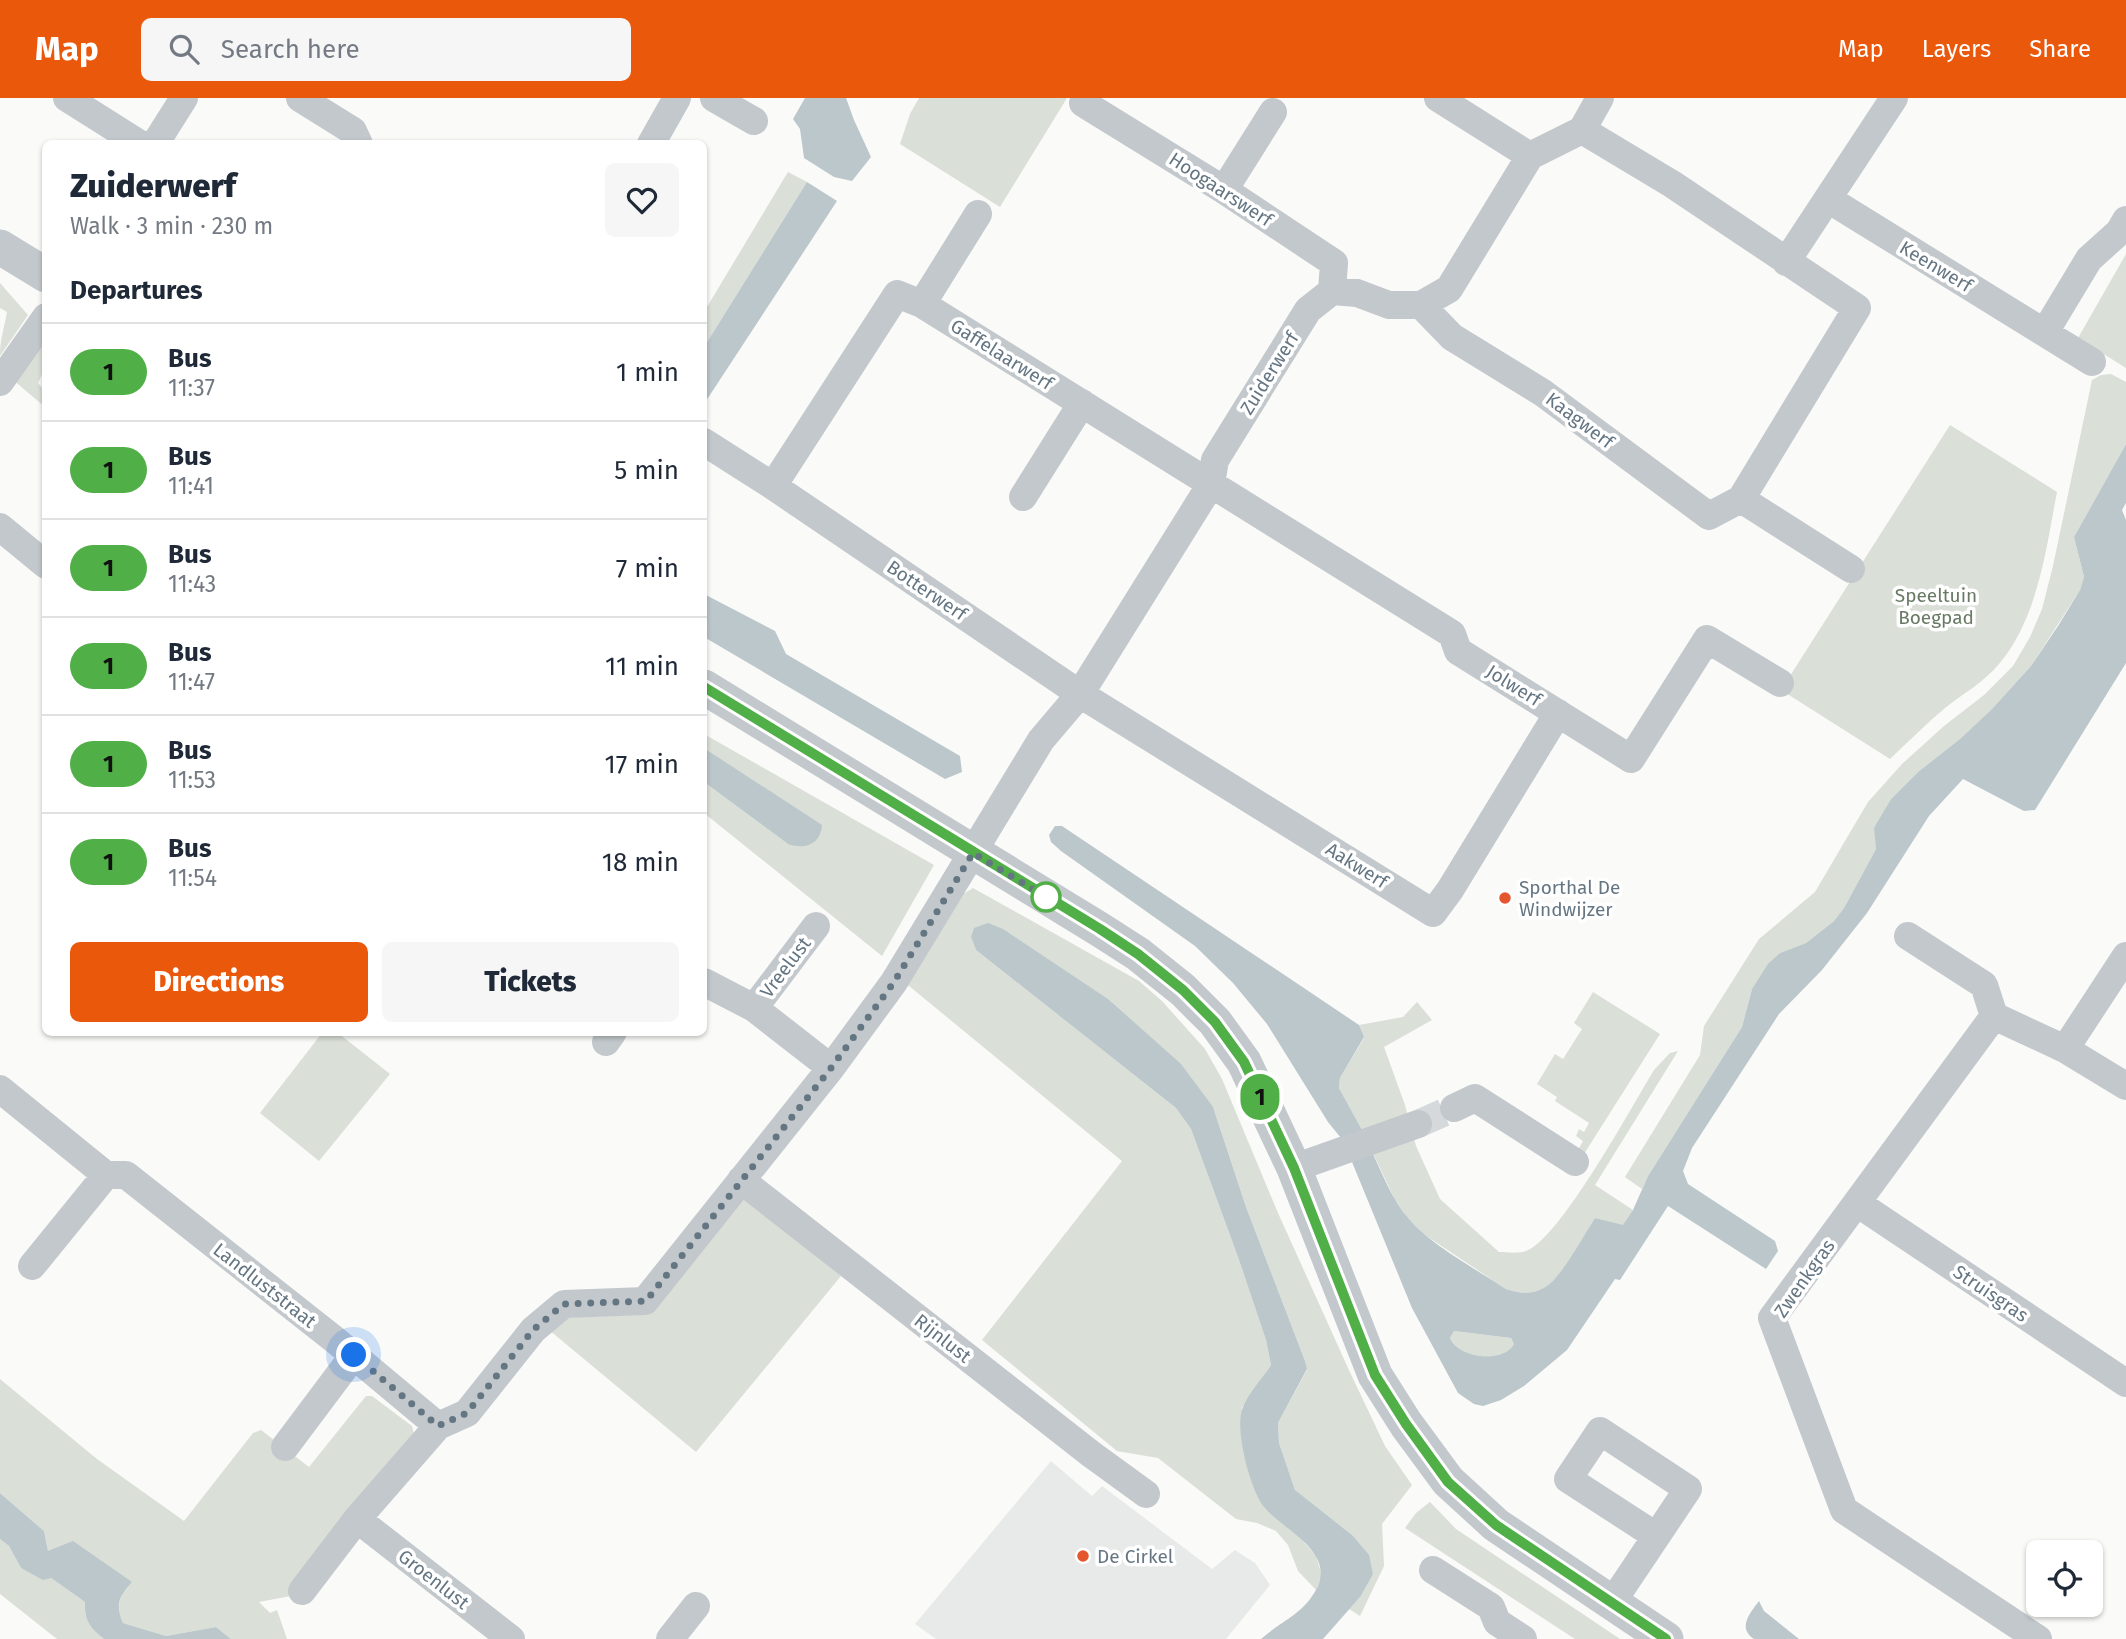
<!DOCTYPE html>
<html lang="en">
<head>
<meta charset="utf-8">
<style>
  body { margin:0; font-family:"Fira Sans",sans-serif; background:#f6f6f7; color:#1f2937; height:100vh; display:flex; flex-direction:column; font-size:26px; white-space:nowrap }
  * { box-sizing:border-box; margin:0 }
  p { font-size:23px; color:#747a83 }
  .icon { flex:none; width:38px; height:38px; fill:none; stroke:currentColor; stroke-width:2; stroke-linecap:round; stroke-linejoin:round }
  .map { position:relative; flex:1; overflow:hidden }
  .drawer { position:absolute; left:42px; top:42px; width:665px; height:896px; display:flex; flex-direction:column; background:#fff; border-radius:10px; box-shadow:0 2px 5px #0004 }
  .drawer>* { flex:none }
  .badge { padding:0 14px; border-radius:23px; font-size:24px; line-height:46px }
  .tools { position:absolute; left:2026px; top:1442px; display:grid; gap:14px }
  .tools a { display:grid; place-items:center; width:77px; height:77px; border-radius:10px; background:#fff; box-shadow:0 2px 5px #0004; font-size:35px }
  .you { position:absolute; width:35px; height:35px; margin:-18px; border:5px solid #fff; border-radius:50%; background:#1a73e8; box-shadow:0 0 0 10px #1a73e833 }
  .map>.badge { position:absolute; translate:-50% -50%; box-shadow:0 0 0 4px #fff }
  h2 { padding:0 28px; font-size:26px; line-height:63px }
  .round { display:grid; place-items:center; flex:none; width:74px; height:74px; border-radius:10px; background:#f6f6f7 }
  .headline { display:flex; align-items:center; justify-content:space-between; height:119px; padding:0 28px }
  h1 { font-size:33px; font-weight:800; line-height:52px }
  .action { display:flex; gap:14px; margin-top:auto; padding:14px 28px }
  .action a { flex:1; height:80px; border-radius:10px; background:#ea580c; color:#fff; font-size:28px; font-weight:800; line-height:80px; text-align:center }
  .action a+a { background:#f6f6f7; color:#1f2937 }
  ul { padding:0; list-style:none }
  li { display:flex; align-items:center; gap:21px; height:98px; padding:0 28px; border-top:2px solid #e0e1e3 }
  li div { flex:1 }
  li b { display:block; font-size:26px }
  li em { font-style:normal }
  li .badge { min-width:77px; font-weight:700; text-align:center }
  header { display:flex; align-items:center; gap:42px; box-sizing:border-box; height:98px; padding:0 35px; background:#ea580c; color:#fff }
  header strong { font-size:33px }
  nav { display:flex; gap:38px; margin-inline-start:auto; font-size:24px }
  .search { width:490px; height:63px; background:#f6f6f7; display:flex; align-items:center; gap:18px; box-sizing:border-box; padding:0 24px; border-radius:10px; color:#747a83; font-size:26px }
  .map>svg:first-child { display:block }
</style>
</head>
<body>
<header>
<strong>Map</strong>
<div class="search"><svg class="icon" aria-label="search" viewBox="0 0 24 24"><circle cx="10" cy="10" r="6"/><path d="M15 15l6 6"/></svg>Search here</div>
<nav><a>Map</a><a>Layers</a><a>Share</a></nav>
</header>
<div class="map">
<svg width="2126" height="1541" viewBox="0 0 2126 1541">
  <rect width="100%" height="100%" fill="#fafaf8"/>
  <path fill="#e8e9e9" d="M 1051,1363 L 1092,1398 L 1102,1388 L 1212,1471 L 1235,1452 L 1255,1465 L 1270,1487 L 1226,1541 L 936,1541 L 915,1526 Z"/>
  <path fill="#dadfd7" d="M 919,0 L 1067,0 L 1000,109 L 900,46 L 910,16 Z
    M 788,74 L 807,84 L 704,249 L 704,214 Z
    M 2126,156 L 2126,270 L 2078,240 Z
    M 0,185 L 28,217 L 0,258 C 0,241 4,231 7,214 L 0,210 Z
    M 45,239 L 45,270 L 38,285 L 45,293 L 45,309 L 12,281 Z
    M 2111,276 L 2126,284 L 2126,346 L 2074,439 L 2084,479 L 2080,492 L 2031,568 L 1992,611 L 1960,641 L 1918,674 L 1891,701 L 1875,730 L 1876,751 L 1844,810 L 1834,823 L 1806,845 L 1780,855 L 1752,891 L 1742,929 L 1648,1078 L 1642,1091 L 1625,1079 L 1700,957 L 1704,928 L 1759,841 L 1815,794 L 1868,704 L 1902,666 L 1944,628 L 1984,597 L 2013,568 L 2030,539 L 2042,511 L 2053,468 L 2092,282 L 2101,277 Z
    M 1950,327 L 2057,394 C 2046,451 2038,520 1999,566 C 1984,584 1964,595 1945,610 C 1926,626 1908,644 1890,661 L 1781,592 Z
    M 704,636 L 934,767 L 882,858 L 704,715 L 704,684 L 788,746 L 821,727 L 704,650 Z
    M 973,790 L 1139,883 L 1162,903 L 1205,951 L 1222,981 L 1278,1115 L 1348,1270 L 1385,1348 L 1412,1387 L 1382,1426 L 1384,1468 L 1360,1518 L 1349,1511 L 1360,1499 L 1307,1402 L 1295,1392 L 1279,1345 L 1278,1325 L 1307,1272 L 1305,1263 L 1246,1109 L 1213,1009 L 971,839 L 976,852 L 1176,1010 L 1191,1031 L 1238,1159 L 1266,1242 L 1271,1267 L 1242,1310 L 1264,1409 L 1296,1435 L 1316,1458 L 1322,1478 L 1316,1492 L 1298,1473 L 1288,1447 L 1276,1433 L 1257,1425 L 1236,1421 L 1158,1360 L 1117,1353 L 982,1242 L 1122,1063 L 903,883 L 955,801 Z
    M 1593,894 L 1660,936 L 1584,1056 L 1578,1052 L 1583,1043 L 1576,1038 L 1579,1031 L 1584,1034 L 1589,1025 L 1555,1003 L 1557,999 L 1537,986 L 1555,956 L 1563,961 L 1582,931 L 1574,925 Z
    M 1417,904 L 1432,922 L 1384,949 L 1405,1007 L 1416,1048 L 1440,1101 L 1499,1154 C 1506,1154 1519,1156 1526,1153 C 1560,1141 1632,1008 1654,972 L 1670,955 L 1678,953 L 1595,1087 L 1633,1112 L 1623,1128 L 1595,1120 C 1585,1135 1562,1179 1548,1187 C 1535,1197 1521,1196 1506,1191 L 1422,1135 L 1410,1123 L 1395,1102 L 1362,1032 L 1339,990 L 1340,980 L 1364,940 L 1359,927 L 1403,919 Z
    M 322,935 L 338,935 L 390,976 L 319,1063 L 260,1015 Z
    M 743,1097 L 841,1178 L 696,1354 L 549,1232 L 563,1219 L 648,1214 Z
    M 1454,1233 L 1511,1240 L 1514,1246 C 1503,1266 1458,1260 1450,1240 Z
    M 0,1281 L 97,1361 L 184,1423 L 253,1335 L 261,1332 L 309,1369 L 366,1298 L 372,1298 L 412,1328 L 414,1336 L 291,1498 L 259,1504 L 270,1515 L 277,1512 L 287,1541 L 231,1541 L 216,1529 L 166,1538 L 123,1525 C 115,1504 120,1500 132,1484 L 48,1453 L 44,1433 L 0,1395 Z
    M 1430,1404 L 1456,1431 L 1620,1541 L 1575,1541 L 1405,1430 L 1416,1415 Z
    M 0,1441 L 9,1448 L 21,1470 L 51,1480 L 85,1504 C 84,1523 90,1530 104,1541 L 57,1541 L 0,1496 Z"/>
  <path fill="#bbc7cb" fill-rule="evenodd" d="M 805,0 L 846,0 L 854,22 L 871,59 L 852,83 L 834,79 L 804,60 L 800,31 L 793,21 Z
    M 807,84 L 837,103 L 704,306 L 704,249 Z
    M 2126,346 L 2126,405 L 2122,412 L 2126,422 L 2126,565 L 2035,712 L 2024,713 L 1963,681 L 1929,718 L 1867,815 L 1822,872 L 1779,916 L 1692,1050 L 1683,1073 L 1688,1086 L 1775,1143 L 1778,1153 L 1766,1171 L 1668,1108 L 1620,1182 L 1615,1181 L 1567,1252 L 1524,1288 L 1501,1302 L 1483,1308 L 1474,1306 L 1458,1295 L 1412,1210 L 1352,1064 L 1372,1054 C 1383,1077 1392,1102 1409,1121 C 1428,1145 1479,1173 1506,1191 C 1521,1196 1535,1197 1548,1187 C 1562,1178 1585,1135 1595,1120 L 1623,1127 L 1633,1112 L 1648,1078 L 1742,929 L 1752,891 L 1768,866 L 1780,855 L 1806,845 L 1834,823 L 1844,810 L 1876,751 L 1874,730 L 1891,701 L 1918,674 L 1960,641 L 1992,611 L 2031,568 L 2058,528 L 2080,492 L 2084,479 L 2074,439 ZM 1454,1233 L 1511,1240 L 1514,1246 C 1503,1266 1458,1260 1450,1240 Z
    M 704,496 L 775,533 L 786,556 L 960,658 L 962,674 L 945,681 L 704,539 Z
    M 704,650 L 822,727 C 821,746 805,752 788,746 L 704,684 Z
    M 1055,728 L 1062,728 L 1359,927 L 1364,939 L 1340,980 L 1339,990 L 1362,1032 L 1341,1040 L 1328,1024 L 1267,926 L 1233,885 L 1195,848 L 1061,753 L 1051,744 L 1049,737 Z
    M 988,825 L 1003,831 L 1108,901 L 1181,966 L 1213,1009 L 1246,1109 L 1305,1263 L 1307,1271 L 1278,1325 L 1279,1345 L 1295,1392 L 1353,1438 L 1369,1457 L 1373,1476 L 1360,1499 L 1323,1541 L 1261,1541 C 1281,1523 1302,1517 1316,1492 C 1337,1454 1283,1432 1264,1409 C 1250,1391 1235,1333 1242,1312 C 1247,1296 1263,1280 1271,1267 L 1266,1242 L 1238,1159 L 1191,1031 L 1176,1010 L 976,852 L 971,839 L 974,830 Z
    M 0,1395 L 44,1433 L 48,1453 L 73,1443 L 132,1484 C 119,1500 115,1505 123,1525 L 166,1538 L 216,1529 L 231,1541 L 104,1541 C 90,1530 84,1523 85,1504 L 51,1480 L 43,1482 L 21,1470 L 9,1448 L 0,1441 Z
    M 1759,1503 L 1764,1513 L 1799,1541 L 1754,1541 C 1737,1530 1750,1515 1759,1503 Z"/>
  <g fill="none" stroke-linecap="round" stroke-linejoin="round">
    <path stroke="#d5d9db" stroke-width="28" stroke-dasharray="28 14" stroke-linecap="butt" d="M 1418,1026 L 1454,1010"/>
    <path stroke="#c3c8cc" stroke-width="28" d="M 67,0 L 140,46
      M 300,0 L 353,33 L 359,46
      M 714,0 L 754,23
      M 1438,0 L 1530,58
      M 1083,5 L 1224,92 L 1334,165 L 1332,193
      M 1582,32 L 1672,86 L 1857,210 L 1741,401
      M 1582,32 L 1600,0
      M 155,46 L 184,0
      M 651,46 L 677,0
      M 1224,92 L 1273,14
      M 1828,101 L 2092,264
      M 1786,164 L 1894,0
      M 922,206 L 978,116
      M 1421,207 L 1452,239 L 1543,295 L 1709,418 L 1741,401 L 1851,471
      M 2045,234 L 2089,161 L 2119,134 L 2126,122
      M 0,284 L 46,219
      M 704,344 L 773,388 L 1080,596 L 1433,815 L 1450,792 L 1558,615
      M 773,388 L 897,196 L 922,206 L 1452,536 L 1458,553 L 1631,661 L 1707,541 L 1780,585
      M 1023,399 L 1082,305
      M 0,429 L 46,467
      M 1908,838 L 1984,887 L 1994,918 L 1772,1220 L 1844,1412 L 2038,1541
      M 2126,858 L 2065,951 L 2126,988
      M 704,884 L 754,910 L 831,970
      M 754,910 L 816,828
      M 1994,918 L 2065,951
      M 606,944 L 613,934
      M 0,991 L 106,1077 L 126,1077 L 335,1242 L 438,1328 L 467,1315 L 533,1232 L 564,1206 L 645,1203 L 831,970 L 894,884 L 1041,642 L 1080,596 L 1211,386 L 1215,362 L 1308,212 L 1332,193 L 1357,195 L 1389,207 L 1421,207 L 1449,191 L 1530,58 L 1582,32
      M 1454,1010 L 1475,1000 L 1575,1064
      M 1294,1070 L 1418,1026
      M 741,1082 L 1091,1356 L 1146,1396
      M 1857,1105 L 2126,1285
      M 32,1168 L 106,1077
      M 285,1349 L 354,1257
      M 357,1421 L 511,1541
      M 1433,1472 L 1491,1509 L 1497,1524 L 1523,1541
      M 302,1493 L 357,1421 L 438,1328
      M 1611,1506 L 1688,1391 L 1600,1333 L 1568,1381 L 1656,1438
      M 670,1541 L 696,1508"/>
    <path stroke="#c3c8cc" stroke-width="35" d="M 0,149 L 46,177
      M 704,589 L 1099,831 L 1138,856 L 1183,892 L 1215,924 L 1244,964 L 1294,1070 L 1375,1277 L 1406,1326 L 1448,1383 L 1496,1427 L 1666,1541"/>
  </g>
  <g fill="none" stroke-linecap="round" stroke-linejoin="round">
    <g stroke="#fff" stroke-width="16">
      <path id="line" d="M 704,589 L 1100,831 L 1138,856 L 1183,892 L 1215,924 L 1244,964 L 1294,1070 L 1375,1277 L 1406,1326 L 1448,1384 L 1496,1427 L 1666,1541"/>
    </g>
    <use href="#line" stroke="#50af46" stroke-width="10"/>
    <path stroke="#657683" stroke-width="7" stroke-dasharray="0 12.6" d="M 354,1257 L 438,1328 L 467,1315 L 533,1232 L 564,1206 L 646,1203 L 831,970 L 894,884 L 973,755 L 1046,799"/>
  </g>
  <circle fill="#fff" stroke="#50af46" stroke-width="3.5" cx="1046" cy="799" r="14"/>
  <g fill="#e4572e" stroke="#fff" stroke-width="2.5">
    <circle cx="1505" cy="800" r="7"/>
    <circle cx="1083" cy="1458" r="7"/>
  </g>
  <g text-anchor="middle" stroke-width="7" stroke-linejoin="round" paint-order="stroke">
    <g font-size="19" fill="#657683" stroke="#fff">
      <text transform="translate(1221 91) rotate(33)" y="7">Hoogaarswerf</text>
      <text transform="translate(1936 168) rotate(31)" y="7">Keenwerf</text>
      <text transform="translate(1002 256) rotate(32)" y="7">Gaffelaarwerf</text>
      <text transform="translate(1269 275) rotate(-58)" y="7">Zuiderwerf</text>
      <text transform="translate(1580 322) rotate(37)" y="7">Kaagwerf</text>
      <text transform="translate(927 492) rotate(34)" y="7">Botterwerf</text>
      <text transform="translate(1514 587) rotate(32)" y="7">Jolwerf</text>
      <text transform="translate(1357 767) rotate(32)" y="7">Aakwerf</text>
      <text transform="translate(785 869) rotate(-53)" y="7">Vreelust</text>
      <text transform="translate(1804 1180) rotate(-55)" y="7">Zwenkgras</text>
      <text transform="translate(265 1187) rotate(38)" y="7">Landluststraat</text>
      <text transform="translate(1991 1195) rotate(34)" y="7">Struisgras</text>
      <text transform="translate(943 1240) rotate(38)" y="7">Rijnlust</text>
      <text transform="translate(434 1481) rotate(38)" y="7">Groenlust</text>
    </g>
    <g font-size="19" fill="#687a64" stroke="#fff">
      <text x="1936" y="504">Speeltuin<tspan x="1936" dy="22">Boegpad</tspan></text>
    </g>
    <g font-size="19" fill="#657683" stroke="#fff" text-anchor="start">
      <text x="1519" y="796">Sporthal De<tspan x="1519" dy="22">Windwijzer</tspan></text>
      <text x="1097" y="1465">De Cirkel</text>
    </g>
  </g>
</svg>
<div class="tools">
<a><svg class="icon" aria-label="locate" viewBox="0 0 24 24"><circle cx="12" cy="12" r="6"/><path d="M12 2v4M12 18v4M2 12h4M18 12h4"/></svg></a>
</div>
<div class="you" style="left:354px;top:1257px"></div>
<b class="badge" style="left:1260px;top:999px;background:#50af46;color:#111">1</b>
<section class="drawer">
<div class="headline"><div><h1>Zuiderwerf</h1><p>Walk · 3 min · 230 m</p></div><a class="round"><svg class="icon" aria-label="heart" viewBox="0 0 24 24"><path d="M12 20l-8-8c-3-5 5-10 8-4 3-6 11-1 8 4z"/></svg></a></div>
<h2>Departures</h2>
<ul>
<li><span class="badge" style="background:#50af46;color:#111">1</span><div><b>Bus</b><p>11:37</p></div><em>1 min</em></li>
<li><span class="badge" style="background:#50af46;color:#111">1</span><div><b>Bus</b><p>11:41</p></div><em>5 min</em></li>
<li><span class="badge" style="background:#50af46;color:#111">1</span><div><b>Bus</b><p>11:43</p></div><em>7 min</em></li>
<li><span class="badge" style="background:#50af46;color:#111">1</span><div><b>Bus</b><p>11:47</p></div><em>11 min</em></li>
<li><span class="badge" style="background:#50af46;color:#111">1</span><div><b>Bus</b><p>11:53</p></div><em>17 min</em></li>
<li><span class="badge" style="background:#50af46;color:#111">1</span><div><b>Bus</b><p>11:54</p></div><em>18 min</em></li>
</ul>
<div class="action"><a>Directions</a><a>Tickets</a></div>
</section>
</div>
</body>
</html>
